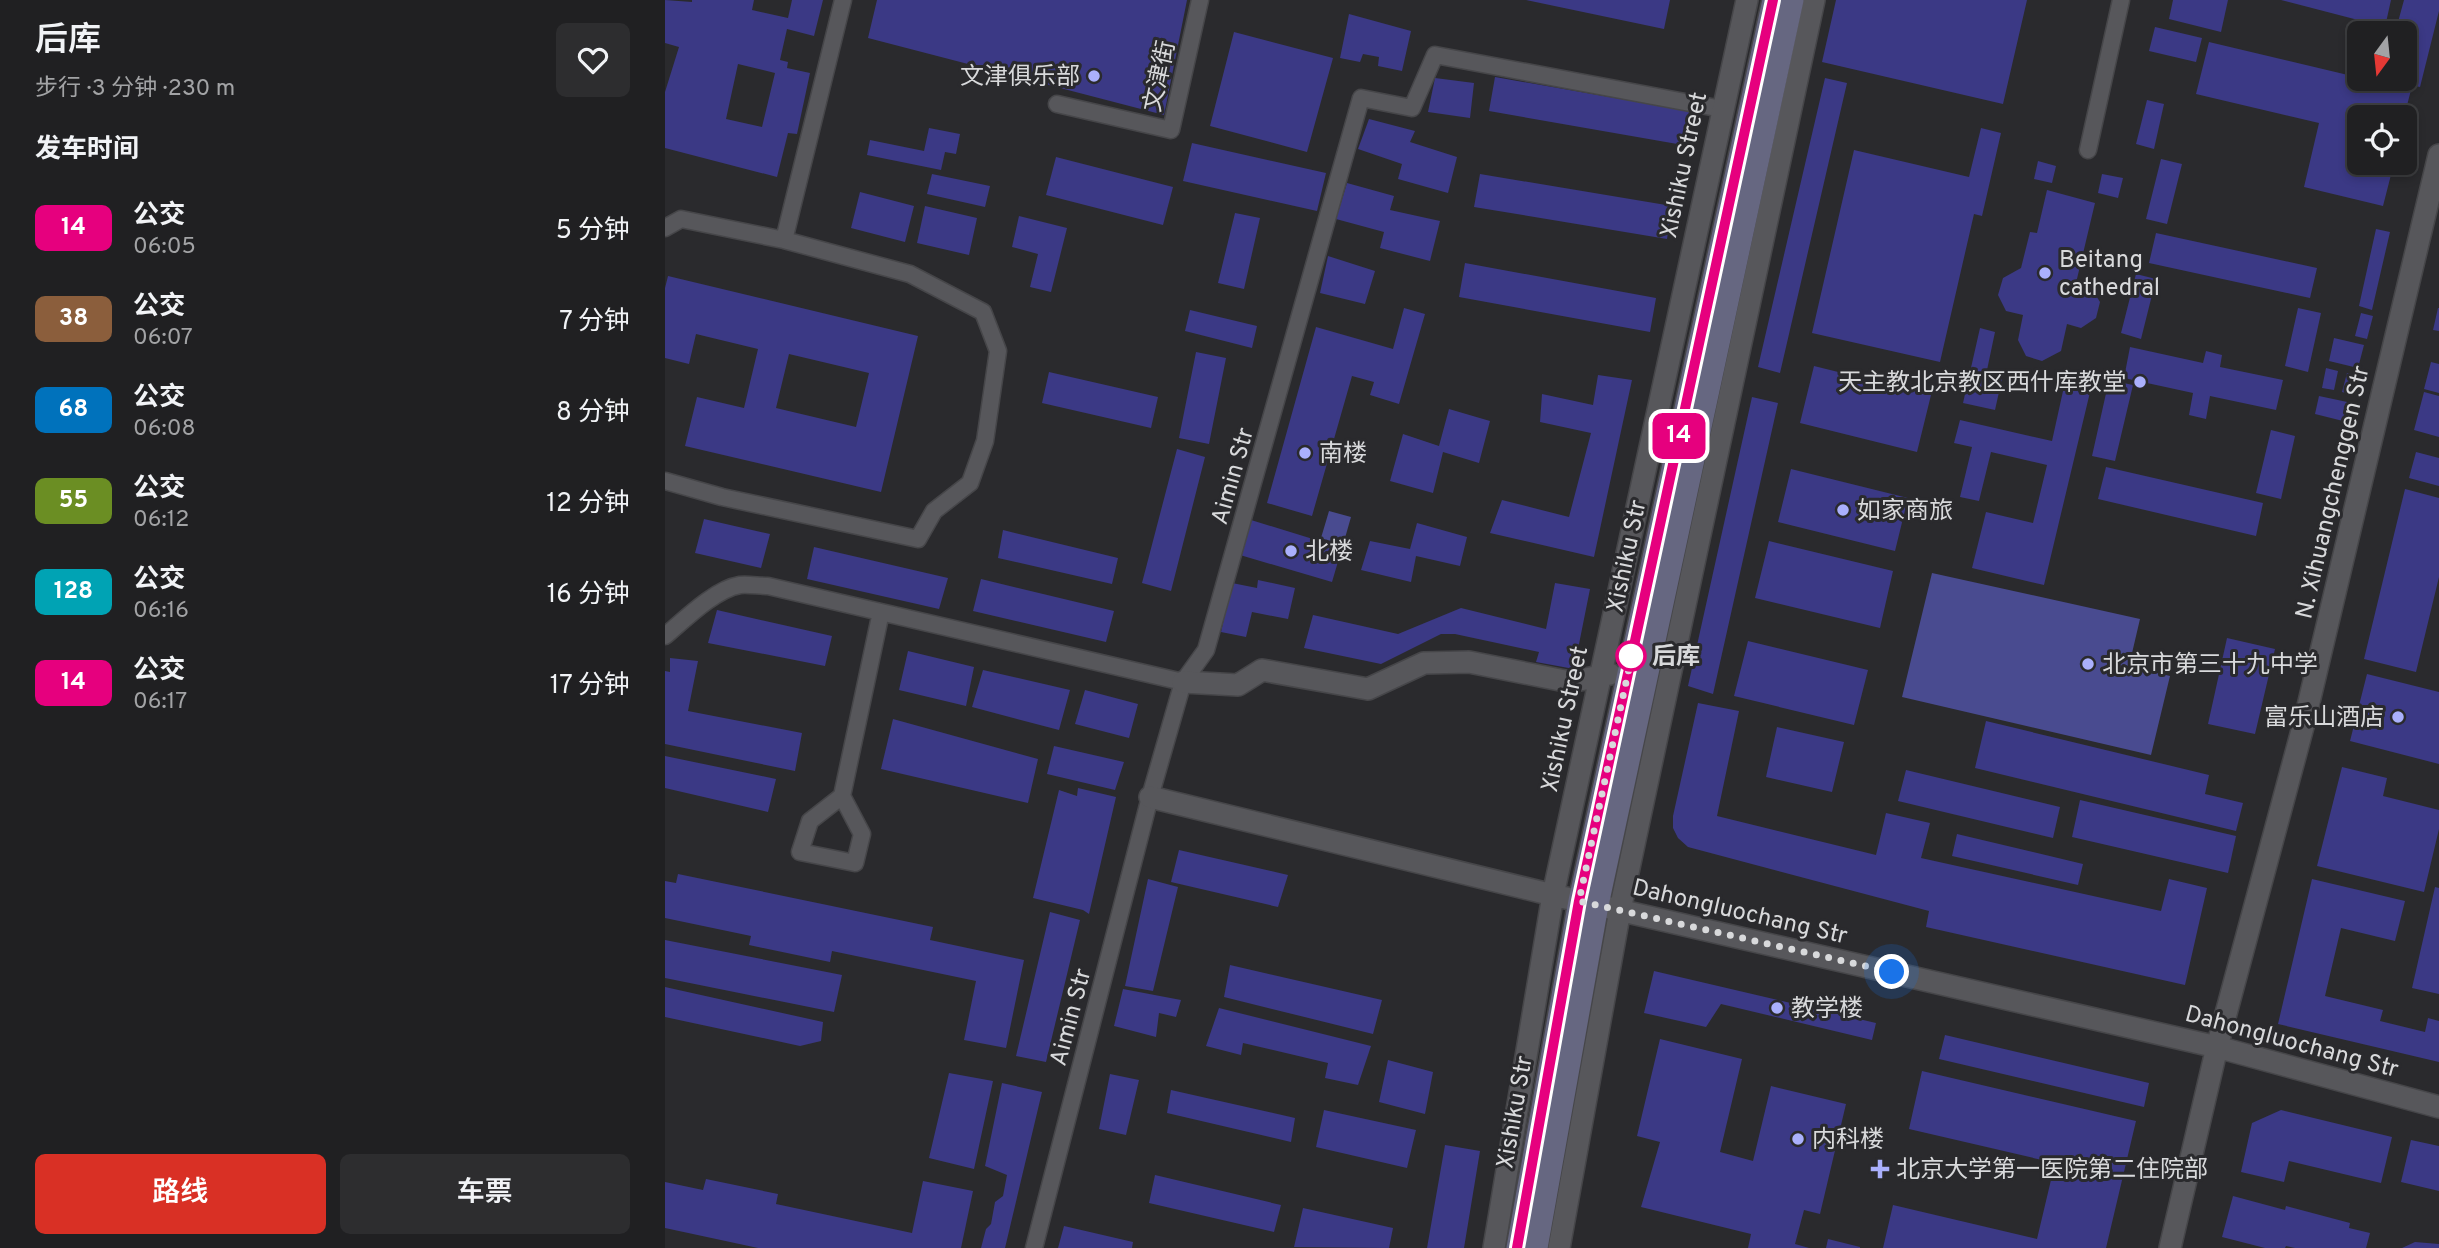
<!DOCTYPE html>
<html lang="zh">
<head>
<meta charset="utf-8">
<style>
  body { margin:0; font-family:Overpass,"Noto Sans SC",sans-serif; background:#2d2d2f; color:#f1f3f6; height:100vh; display:flex; flex-direction:column; font-size:26px; white-space:nowrap }
  * { box-sizing:border-box; margin:0 }
  p { font-size:23px; color:#a2a3a5 }
  .icon { flex:none; width:38px; height:38px; fill:none; stroke:currentColor; stroke-width:2; stroke-linecap:round; stroke-linejoin:round }
  .map { position:relative; flex:1; overflow:hidden }
  .sheet { display:flex; flex-direction:column; background:#202022; width:665px }
  .sheet>* { flex:none }
  .badge { padding:0 14px; border-radius:10px; font-size:24px; line-height:46px }
  .needle { width:46px; rotate:195deg }
  .fabs { position:absolute; left:1682px; top:21px; display:grid; gap:14px }
  .fabs a { display:grid; place-items:center; width:70px; height:70px; border-radius:10px; background:#202022; box-shadow:0 4px 10px #0003,0 0 0 2px #3d3e40; font-size:35px }
  .you { position:absolute; width:35px; height:35px; margin:-18px; border:5px solid #fff; border-radius:50%; background:#1a73e8; box-shadow:0 0 0 10px #1a73e833 }
  .map>.badge { position:absolute; translate:-50% -50%; box-shadow:0 0 0 4px #fff }
  h2 { padding:0 35px; font-size:26px; line-height:63px }
  .round { display:grid; place-items:center; flex:none; width:74px; height:74px; border-radius:10px; background:#2d2d2f }
  .summary { display:flex; align-items:center; justify-content:space-between; height:119px; padding:0 35px }
  h1 { font-size:33px; font-weight:600; line-height:52px }
  .action { display:flex; gap:14px; margin-top:auto; padding:14px 35px }
  .action a { flex:1; height:80px; border-radius:10px; background:#d93025; color:#fff; font-size:28px; font-weight:600; line-height:80px; text-align:center }
  .action a+a { background:#2d2d2f; color:#f1f3f6 }
  ul { padding:0; list-style:none }
  li { display:flex; align-items:center; gap:21px; height:91px; padding:0 35px }
  li div { flex:1 }
  li b { display:block; font-size:26px }
  li em { font-style:normal }
  li .badge { min-width:77px; font-weight:700; text-align:center }
  main { display:flex; flex:1; min-height:0 }
  .map>svg:first-child { display:block }
</style>
</head>
<body>
<main>
<section class="sheet">
<div class="summary"><div><h1>后库</h1><p>步行 · 3 分钟 · 230 m</p></div><a class="round"><svg class="icon" aria-label="heart" viewBox="0 0 24 24"><path d="M12 20l-8-8c-3-5 5-10 8-4 3-6 11-1 8 4z"/></svg></a></div>
<h2>发车时间</h2>
<ul>
<li><span class="badge" style="background:#e6007e;color:#fff">14</span><div><b>公交</b><p>06:05</p></div><em>5 分钟</em></li>
<li><span class="badge" style="background:#8b5e3c;color:#fff">38</span><div><b>公交</b><p>06:07</p></div><em>7 分钟</em></li>
<li><span class="badge" style="background:#0072bc;color:#fff">68</span><div><b>公交</b><p>06:08</p></div><em>8 分钟</em></li>
<li><span class="badge" style="background:#6b8e23;color:#fff">55</span><div><b>公交</b><p>06:12</p></div><em>12 分钟</em></li>
<li><span class="badge" style="background:#00a3b4;color:#fff">128</span><div><b>公交</b><p>06:16</p></div><em>16 分钟</em></li>
<li><span class="badge" style="background:#e6007e;color:#fff">14</span><div><b>公交</b><p>06:17</p></div><em>17 分钟</em></li>
</ul>
<div class="action"><a>路线</a><a>车票</a></div>
</section>
<div class="map">
<svg width="1774" height="1248" viewBox="0 0 1774 1248">
  <rect width="100%" height="100%" fill="#2a2a2d"/>
  <path fill="#494b90" d="M 664,511 L 686,517 L 678,545 L 656,538 Z
    M 1267,573 L 1475,619 L 1464,666 L 1505,676 L 1486,755 L 1237,697 Z"/>
  <path fill="#3b3985" fill-rule="evenodd" d="M 0,0 L 27,2 L 27,0 L 89,0 L 87,10 L 123,18 L 127,0 L 158,0 L 149,36 L 122,29 L 115,60 L 123,62 L 122,68 L 145,73 L 132,134 L 123,133 L 112,177 L 0,148 L 0,92 L 14,47 L 0,43 ZM 73,64 L 110,73 L 97,127 L 61,119 Z
    M 212,0 L 522,0 L 499,115 L 203,38 Z
    M 861,0 L 1005,0 L 999,29 Z
    M 1171,0 L 1362,0 L 1338,104 L 1157,62 Z
    M 1508,0 L 1563,0 L 1556,32 L 1504,19 Z
    M 1616,0 L 1726,0 L 1720,27 Z
    M 1739,0 L 1774,0 L 1774,11 L 1755,87 L 1725,80 L 1740,79 L 1740,33 L 1730,33 Z
    M 684,14 L 746,31 L 737,71 L 713,66 L 714,57 L 698,54 L 695,62 L 675,58 Z
    M 1490,27 L 1537,38 L 1531,62 L 1484,51 Z
    M 569,32 L 668,58 L 642,152 L 545,126 Z
    M 1544,42 L 1746,90 L 1739,117 L 1694,117 L 1694,163 L 1729,163 L 1718,206 L 1639,187 L 1654,123 L 1531,94 Z
    M 830,77 L 1024,111 L 1018,145 L 824,111 Z
    M 770,78 L 809,83 L 805,118 L 763,112 Z
    M 1160,78 L 1182,83 L 1115,373 L 1093,367 Z
    M 1482,100 L 1499,104 L 1489,149 L 1471,144 Z
    M 704,119 L 750,131 L 745,142 L 792,157 L 783,193 L 733,179 L 737,164 L 693,149 Z
    M 264,128 L 295,134 L 291,154 L 280,152 L 276,170 L 202,155 L 205,140 L 259,151 Z
    M 1316,128 L 1336,133 L 1317,216 L 1309,214 L 1275,362 L 1147,333 L 1189,150 L 1304,177 Z
    M 527,143 L 661,173 L 652,211 L 518,181 Z
    M 391,157 L 508,187 L 498,225 L 381,195 Z
    M 1496,159 L 1517,164 L 1502,224 L 1481,219 Z
    M 1373,161 L 1391,166 L 1387,183 L 1369,179 Z
    M 267,174 L 325,186 L 320,207 L 262,194 Z
    M 815,174 L 1007,206 L 1002,239 L 809,207 Z
    M 1437,174 L 1458,178 L 1453,198 L 1433,193 Z
    M 682,183 L 729,196 L 725,210 L 775,221 L 765,261 L 715,248 L 719,232 L 671,219 Z
    M 1382,190 L 1430,203 L 1411,283 L 1425,286 L 1435,302 L 1431,318 L 1416,328 L 1402,324 L 1396,351 L 1377,361 L 1361,356 L 1353,340 L 1358,315 L 1341,311 L 1333,295 L 1338,278 L 1356,268 L 1365,232 L 1372,233 Z
    M 195,192 L 249,206 L 240,242 L 186,228 Z
    M 260,206 L 312,218 L 304,255 L 252,243 Z
    M 570,213 L 595,218 L 579,289 L 553,283 Z
    M 354,216 L 402,228 L 386,292 L 365,287 L 373,254 L 347,247 Z
    M 1711,229 L 1725,232 L 1707,310 L 1694,306 Z
    M 1491,233 L 1652,268 L 1645,298 L 1484,263 Z
    M 663,256 L 710,271 L 700,304 L 655,293 Z
    M 800,263 L 991,298 L 985,332 L 794,297 Z
    M 1471,274 L 1491,279 L 1476,339 L 1456,333 Z
    M 3,276 L 253,336 L 216,492 L 20,446 L 32,397 L 79,408 L 93,349 L 31,334 L 24,364 L 0,358 L 0,288 ZM 124,354 L 204,373 L 191,427 L 111,408 Z
    M 739,308 L 760,314 L 734,404 L 705,395 L 709,382 L 687,376 L 647,516 L 602,503 L 651,327 L 728,349 Z
    M 1633,308 L 1656,313 L 1643,372 L 1620,366 Z
    M 1773,308 L 1774,308 L 1774,331 L 1768,330 Z
    M 525,310 L 592,326 L 587,348 L 520,331 Z
    M 1696,313 L 1708,316 L 1702,339 L 1690,336 Z
    M 1315,328 L 1330,332 L 1322,370 L 1338,374 L 1330,410 L 1298,403 Z
    M 1669,338 L 1699,345 L 1693,368 L 1664,361 Z
    M 1465,347 L 1538,363 L 1541,351 L 1557,355 L 1555,367 L 1618,380 L 1611,410 L 1545,396 L 1541,419 L 1524,415 L 1528,393 L 1459,378 Z
    M 531,352 L 561,358 L 544,444 L 514,438 Z
    M 1766,362 L 1774,364 L 1774,393 L 1759,389 Z
    M 1149,366 L 1266,395 L 1252,452 L 1135,423 Z
    M 1661,368 L 1673,371 L 1669,390 L 1657,388 Z
    M 384,372 L 493,397 L 486,428 L 377,403 Z
    M 1682,373 L 1694,376 L 1689,395 L 1677,392 Z
    M 933,375 L 967,380 L 929,557 L 825,533 L 837,500 L 904,517 L 926,433 L 875,422 L 877,394 L 928,405 Z
    M 1444,380 L 1468,385 L 1450,461 L 1427,456 Z
    M 1400,382 L 1426,388 L 1379,585 L 1307,568 L 1321,512 L 1368,523 L 1382,465 L 1326,452 L 1314,501 L 1295,497 L 1307,447 L 1289,443 L 1295,420 L 1387,441 Z
    M 1759,392 L 1774,396 L 1774,437 L 1749,430 Z
    M 1654,396 L 1687,403 L 1682,422 L 1650,414 Z
    M 1087,397 L 1113,403 L 1048,694 L 1023,686 Z
    M 784,409 L 825,421 L 814,463 L 778,452 L 768,493 L 725,481 L 738,434 L 774,446 Z
    M 1606,430 L 1630,436 L 1616,499 L 1591,493 Z
    M 512,449 L 540,457 L 506,591 L 477,583 Z
    M 1751,452 L 1774,458 L 1774,486 L 1744,478 Z
    M 1441,467 L 1598,503 L 1591,536 L 1433,499 Z
    M 1126,469 L 1243,498 L 1230,551 L 1113,522 Z
    M 1740,489 L 1774,498 L 1774,577 L 1751,672 L 1699,659 Z
    M 39,519 L 105,534 L 96,568 L 30,553 Z
    M 586,520 L 677,548 L 667,582 L 575,555 Z
    M 752,523 L 802,537 L 795,566 L 751,556 L 746,582 L 696,570 L 705,541 L 745,549 Z
    M 338,530 L 453,558 L 447,584 L 333,558 Z
    M 1104,541 L 1228,571 L 1215,628 L 1090,598 Z
    M 149,547 L 283,578 L 274,609 L 142,579 Z
    M 316,579 L 449,611 L 441,642 L 308,611 Z
    M 593,580 L 630,588 L 623,619 L 587,612 L 581,637 L 556,632 L 567,583 L 592,588 Z
    M 890,583 L 925,589 L 909,669 L 871,662 L 874,652 L 790,634 L 776,634 L 716,664 L 639,648 L 648,615 L 733,634 L 796,608 L 881,629 Z
    M 52,610 L 167,636 L 160,666 L 43,643 Z
    M 1562,638 L 1610,649 L 1590,734 L 1543,724 Z
    M 1083,641 L 1203,670 L 1189,725 L 1069,696 Z
    M 243,651 L 309,667 L 301,706 L 234,690 Z
    M 5,658 L 33,661 L 23,711 L 137,733 L 130,771 L 0,744 L 0,671 L 5,672 Z
    M 318,670 L 405,690 L 394,730 L 307,707 Z
    M 1702,674 L 1774,692 L 1774,764 L 1685,741 Z
    M 420,690 L 473,704 L 464,738 L 410,724 Z
    M 1033,703 L 1074,711 L 1052,816 L 1211,855 L 1221,813 L 1265,823 L 1256,858 L 1496,911 L 1504,879 L 1542,888 L 1520,985 L 1261,927 L 1264,911 L 1023,847 L 1013,838 L 1008,828 L 1008,816 Z
    M 228,719 L 373,759 L 363,803 L 216,769 Z
    M 1321,721 L 1544,775 L 1540,794 L 1578,803 L 1571,831 L 1310,768 Z
    M 1112,727 L 1179,742 L 1167,792 L 1101,777 Z
    M 389,746 L 459,762 L 450,790 L 382,774 Z
    M 0,756 L 111,779 L 103,812 L 0,788 Z
    M 1677,767 L 1722,778 L 1718,796 L 1774,810 L 1774,829 L 1759,892 L 1652,866 Z
    M 1241,770 L 1395,807 L 1388,838 L 1233,801 Z
    M 413,788 L 451,797 L 424,914 L 418,910 L 368,898 L 394,790 L 412,796 Z
    M 1415,800 L 1571,836 L 1563,873 L 1407,837 Z
    M 1292,834 L 1418,864 L 1413,885 L 1287,856 Z
    M 514,850 L 623,875 L 613,907 L 506,882 Z
    M 13,874 L 268,927 L 265,940 L 359,960 L 341,1048 L 299,1040 L 311,981 L 167,951 L 165,962 L 84,945 L 86,936 L 0,918 L 0,881 L 11,883 Z
    M 483,879 L 513,887 L 488,991 L 460,986 Z
    M 1647,879 L 1740,901 L 1730,941 L 1676,928 L 1660,996 L 1718,1010 L 1715,1021 L 1760,1032 L 1763,1018 L 1774,1021 L 1774,1062 L 1613,1024 Z
    M 1770,887 L 1774,888 L 1774,994 L 1747,988 Z
    M 385,912 L 415,920 L 381,1062 L 351,1056 Z
    M 0,940 L 177,975 L 169,1012 L 0,978 Z
    M 565,965 L 717,1000 L 708,1034 L 559,997 Z
    M 989,971 L 1211,1023 L 1207,1040 L 1056,1004 L 1041,1027 L 979,1013 Z
    M 0,987 L 158,1022 L 156,1041 L 135,1046 L 0,1017 Z
    M 458,989 L 516,1000 L 511,1017 L 494,1013 L 491,1037 L 449,1026 Z
    M 554,1008 L 706,1046 L 693,1085 L 660,1078 L 663,1063 L 578,1043 L 576,1055 L 541,1046 Z
    M 1280,1035 L 1484,1083 L 1479,1107 L 1274,1059 Z
    M 995,1039 L 1077,1059 L 1055,1152 L 1088,1161 L 1106,1086 L 1181,1104 L 1155,1214 L 1139,1210 L 1130,1244 L 1144,1248 L 1083,1248 L 1086,1234 L 976,1207 L 995,1142 L 972,1136 Z
    M 723,1060 L 768,1072 L 760,1114 L 714,1102 Z
    M 1257,1071 L 1471,1121 L 1441,1248 L 1218,1248 L 1228,1205 L 1372,1239 L 1390,1163 L 1244,1129 Z
    M 284,1073 L 328,1081 L 309,1169 L 264,1158 Z
    M 445,1074 L 474,1080 L 461,1135 L 434,1129 Z
    M 337,1083 L 377,1092 L 340,1248 L 316,1248 L 321,1229 L 326,1224 L 330,1202 L 338,1196 L 342,1175 L 320,1166 Z
    M 506,1090 L 630,1118 L 626,1142 L 502,1113 Z
    M 659,1110 L 751,1130 L 742,1168 L 651,1147 Z
    M 1616,1110 L 1727,1137 L 1716,1183 L 1624,1161 L 1619,1182 L 1576,1172 L 1587,1123 Z
    M 1746,1140 L 1774,1146 L 1774,1191 L 1736,1182 Z
    M 780,1145 L 815,1151 L 799,1248 L 762,1248 Z
    M 490,1175 L 616,1205 L 609,1232 L 484,1203 Z
    M 41,1179 L 113,1194 L 111,1204 L 247,1233 L 258,1181 L 308,1191 L 296,1248 L 93,1248 L 0,1228 L 0,1182 L 38,1190 Z
    M 1568,1196 L 1620,1210 L 1621,1206 L 1685,1223 L 1684,1228 L 1705,1233 L 1701,1248 L 1630,1248 L 1621,1246 L 1620,1248 L 1600,1248 L 1557,1237 Z
    M 638,1208 L 728,1228 L 724,1248 L 629,1247 Z
    M 399,1226 L 468,1242 L 467,1248 L 393,1248 Z
    M 1163,1239 L 1195,1247 L 1195,1248 L 1161,1248 Z
    M 1750,1242 L 1774,1244 L 1774,1248 L 1737,1248 Z"/>
  <g fill="none" stroke-linecap="round" stroke-linejoin="round">
    <g stroke="#464649" stroke-width="19">
      <path id="minor" d="M 392,104 L 506,130 L 535,0
        M 1423,150 L 1456,0
        M 0,228 L 16,219 L 119,240 L 178,0
        M 0,481 L 57,497 L 253,539 L 269,511 L 305,483 L 320,441 L 333,351 L 318,312 L 245,274 L 119,240
        M 0,636 C 19,620 50,589 75,585 C 83,584 94,586 103,586 L 518,682
        M 177,796 L 197,834 L 190,863 L 135,852 L 145,821 L 177,796 L 216,612
        M 369,1248 L 485,797 L 518,682 L 541,650 L 696,98 L 747,108 L 770,55 L 1057,109"/>
    </g>
    <g stroke="#464649" stroke-width="24">
      <path id="tertiary" d="M 518,682 L 573,685 L 597,670 L 703,689 L 759,663 L 804,662 L 905,682 L 945,674
        M 485,797 L 888,895 L 1552,1047 L 1774,1107
        M 829,1248 L 888,895 L 1082,0
        M 894,1248 L 955,910 L 1149,0
        M 1505,1248 L 1552,1047 L 1639,723 L 1774,155"/>
    </g>
    <g stroke="#464649" stroke-width="24">
      <path id="secondary" d="M 852,1248 L 914,901 L 1108,0
        M 872,1248 L 933,905 L 1128,0"/>
    </g>
    <use href="#minor" stroke="#57575b" stroke-width="16"/>
    <use href="#tertiary" stroke="#57575b" stroke-width="21"/>
    <use href="#secondary" stroke="#666781" stroke-width="21"/>
  </g>
  <g fill="none" stroke-linecap="round" stroke-linejoin="round">
    <g stroke="#fff" stroke-width="16">
      <path id="line" d="M 852,1248 L 914,901 L 1108,0"/>
    </g>
    <use href="#line" stroke="#e6007e" stroke-width="10"/>
    <path stroke="#d8d9db" stroke-width="7" stroke-dasharray="0 12.6" d="M 966,656 L 969,645 L 914,901 L 1227,972"/>
  </g>
  <g fill="#aab0fc" stroke="#2a2a2d" stroke-width="2.5">
    <circle cx="429" cy="76" r="7"/>
    <circle cx="1380" cy="273" r="7"/>
    <circle cx="1475" cy="382" r="7"/>
    <circle cx="640" cy="453" r="7"/>
    <circle cx="1178" cy="510" r="7"/>
    <circle cx="626" cy="551" r="7"/>
    <circle cx="1423" cy="664" r="7"/>
    <circle cx="1733" cy="717" r="7"/>
    <circle cx="1112" cy="1008" r="7"/>
    <circle cx="1133" cy="1139" r="7"/>
    <path d="M1211.5 1158.5h7v7h7v7h-7v7h-7v-7h-7v-7h7z"/>
  </g>
  <circle fill="#fff" stroke="#e6007e" stroke-width="3.5" cx="966" cy="656" r="14"/>
  <g text-anchor="middle" stroke-width="6" stroke-linejoin="round" paint-order="stroke">
    <g font-size="24" fill="#d8d9db" stroke="#2a2a2d" text-anchor="start">
      <text x="415" y="84" text-anchor="end">文津俱乐部</text>
      <text x="1394" y="267">Beitang<tspan x="1394" dy="28">cathedral</tspan></text>
      <text x="1461" y="390" text-anchor="end">天主教北京教区西什库教堂</text>
      <text x="654" y="461">南楼</text>
      <text x="1192" y="518">如家商旅</text>
      <text x="640" y="559">北楼</text>
      <text x="1437" y="672">北京市第三十九中学</text>
      <text x="1719" y="725" text-anchor="end">富乐山酒店</text>
      <text x="1126" y="1016">教学楼</text>
      <text x="1147" y="1147">内科楼</text>
      <text x="1231" y="1177">北京大学第一医院第二住院部</text>
    </g>
    <g font-size="24" fill="#d8d9db" stroke="#2a2a2d">
      <text transform="translate(494 76) rotate(-78)" y="8">文津街</text>
      <text transform="translate(1018 165) rotate(-78)" y="8">Xishiku Street</text>
      <text transform="translate(567 476) rotate(-74)" y="8">Aimin Str</text>
      <text transform="translate(1667 492) rotate(-77)" y="8">N. Xihuangchenggen Str</text>
      <text transform="translate(961 556) rotate(-78)" y="8">Xishiku Str</text>
      <text transform="translate(899 719) rotate(-78)" y="8">Xishiku Street</text>
      <text transform="translate(1075 911) rotate(13)" y="8">Dahongluochang Str</text>
      <text transform="translate(405 1017) rotate(-75)" y="8">Aimin Str</text>
      <text transform="translate(1627 1041) rotate(15)" y="8">Dahongluochang Str</text>
      <text transform="translate(849 1112) rotate(-80)" y="8">Xishiku Str</text>
    </g>
    <g font-size="24" font-weight="bold" fill="#d8d9db" stroke="#2a2a2d" text-anchor="start">
      <text x="987" y="664">后库</text>
    </g>
  </g>
</svg>
<div class="fabs">
<a><svg class="needle" viewBox="-14 -14 28 28"><path d="M0-13l5 13h-10z" fill="#e53935"/><path d="M0 13l5-13h-10z" fill="#a2a3a5"/></svg></a>
<a><svg class="icon" aria-label="locate" viewBox="0 0 24 24"><circle cx="12" cy="12" r="6"/><path d="M12 2v4M12 18v4M2 12h4M18 12h4"/></svg></a>
</div>
<div class="you" style="left:1227px;top:972px"></div>
<b class="badge" style="left:1014px;top:436px;background:#e6007e;color:#fff">14</b>
</div>
</main>
</body>
</html>
